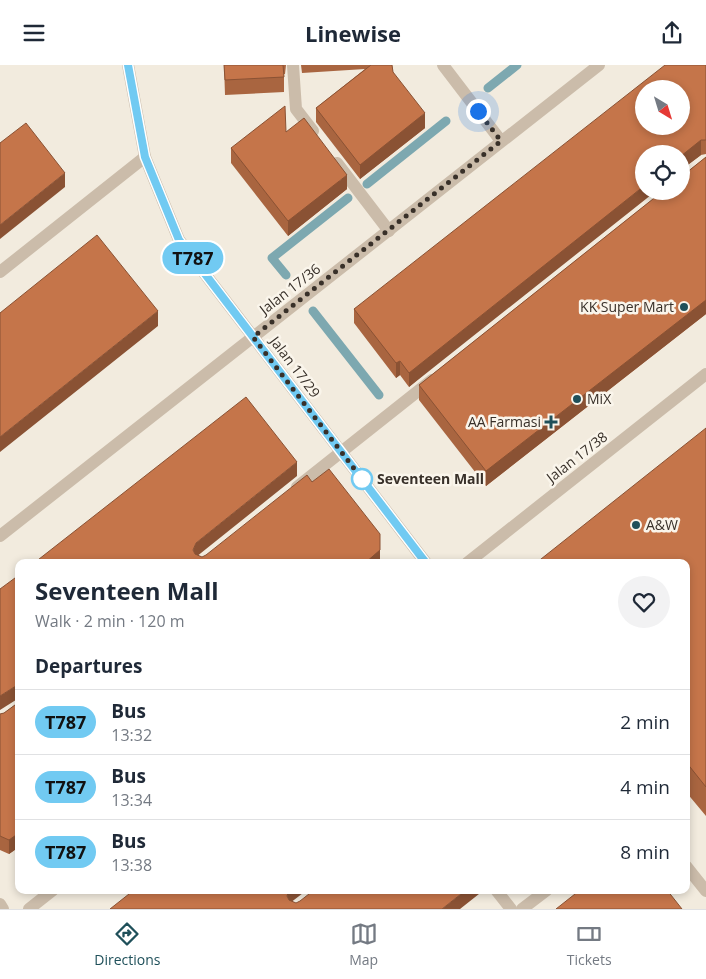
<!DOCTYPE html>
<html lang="en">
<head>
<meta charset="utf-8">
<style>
  body { margin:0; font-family:"Open Sans",sans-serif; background:#f2f2f3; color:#1f2937; height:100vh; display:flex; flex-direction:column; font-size:19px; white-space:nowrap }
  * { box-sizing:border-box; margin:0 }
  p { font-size:16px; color:#747a83 }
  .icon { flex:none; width:28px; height:28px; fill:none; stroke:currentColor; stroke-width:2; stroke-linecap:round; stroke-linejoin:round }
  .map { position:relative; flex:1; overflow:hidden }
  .panel { position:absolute; left:15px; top:494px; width:675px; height:335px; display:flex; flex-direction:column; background:#fff; border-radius:10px; box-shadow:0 2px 8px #0003 }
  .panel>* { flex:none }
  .badge { padding:0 10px; border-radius:16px; font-size:18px; line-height:32px }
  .needle { width:32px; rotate:142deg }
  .tools { position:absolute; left:635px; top:15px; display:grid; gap:10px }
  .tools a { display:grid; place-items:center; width:55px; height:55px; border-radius:50%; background:#fff; box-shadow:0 2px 8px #0003; font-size:25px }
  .you { position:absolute; width:25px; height:25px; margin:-12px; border:4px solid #fff; border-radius:50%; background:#1a73e8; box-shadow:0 0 0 8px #1a73e833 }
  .map>.badge { position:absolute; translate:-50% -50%; box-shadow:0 0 0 2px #fff }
  h2 { padding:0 20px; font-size:19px; line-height:45px }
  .round { display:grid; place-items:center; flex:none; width:52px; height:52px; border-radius:26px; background:#f2f2f3 }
  .head { display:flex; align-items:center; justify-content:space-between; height:85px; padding:0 20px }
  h1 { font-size:24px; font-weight:700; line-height:38px }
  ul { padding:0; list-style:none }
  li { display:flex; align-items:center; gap:15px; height:65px; padding:0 20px; border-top:1px solid #e0e1e3 }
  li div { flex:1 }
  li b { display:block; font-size:19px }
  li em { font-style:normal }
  li .badge { min-width:55px; font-weight:700; text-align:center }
  header { display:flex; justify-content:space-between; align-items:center; height:65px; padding:0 20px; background:#fff; font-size:22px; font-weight:700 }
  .menu { display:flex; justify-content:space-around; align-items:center; height:70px; border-top:1px solid #e0e1e3; background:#fff; font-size:14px; color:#747a83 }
  .menu a { display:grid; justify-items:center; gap:2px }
  .menu .on { color:#1f505a }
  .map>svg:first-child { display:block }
</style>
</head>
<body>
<header><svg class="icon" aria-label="menu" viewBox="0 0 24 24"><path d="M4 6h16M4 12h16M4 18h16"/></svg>Linewise<svg class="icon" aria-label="share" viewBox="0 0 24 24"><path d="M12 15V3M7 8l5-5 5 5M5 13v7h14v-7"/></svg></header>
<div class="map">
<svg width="706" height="844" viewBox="0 0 706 844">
  <rect width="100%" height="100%" fill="#f2ebde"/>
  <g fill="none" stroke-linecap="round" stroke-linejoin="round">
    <path stroke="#7da8b0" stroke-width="9" d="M 488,23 L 517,0
      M 367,119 L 446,56
      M 286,210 L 272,193 L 348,133
      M 313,246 L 379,330"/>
    <path stroke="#cbbcaa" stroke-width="12" d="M 293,0 L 296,44 L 313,66
      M 337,98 L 389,166
      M 0,207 L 145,92
      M 297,422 L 432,315
      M 496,825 L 511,844"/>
    <path stroke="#cbbcaa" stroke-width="12" d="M 128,0 L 145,92 L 179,175 L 426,498
      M 443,0 L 501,76
      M 0,471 L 599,0
      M 467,498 L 706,309
      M 686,801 L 706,826
      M 0,839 L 3,844
      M 29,844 L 53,825
      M 522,844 L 547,825"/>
  </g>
  <path fill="#a96540" d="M 224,0 L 286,0 L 285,9 L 284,9 L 284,27 L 225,30 Z
    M 301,0 L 392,0 L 393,7 L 425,63 L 360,114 L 316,57 L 316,43 L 365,4 L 302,8 Z
    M 706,0 L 706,89 L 701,90 L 681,105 L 681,89 L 409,322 L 400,310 L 396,313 L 354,258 L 354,244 Z
    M 286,67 L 347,124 L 288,171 L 231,98 L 231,83 Z
    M 706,92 L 706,249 L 486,421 L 419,335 L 419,320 Z
    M 706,363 L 706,751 L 686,727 L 686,498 Z
    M 19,637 L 19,782 L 9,789 L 0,785 L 0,649 L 4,648 Z"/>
  <path fill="#8a5234" d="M 425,48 L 425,63 L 360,114 L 360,100 Z
    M 701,75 L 701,90 L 681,105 L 681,91 Z
    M 65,108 L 65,122 L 0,174 L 0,160 Z
    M 347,110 L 347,124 L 288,171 L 288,156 Z
    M 644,121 L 644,126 L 656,126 L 409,322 L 409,308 Z
    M 706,235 L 706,249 L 486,421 L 486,406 Z
    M 158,246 L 158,261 L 0,387 L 0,372 Z
    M 400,296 L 400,310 L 396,313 L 396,298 Z
    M 297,397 L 297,411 L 196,492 L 193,485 L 196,478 Z
    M 380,469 L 380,498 L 365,498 Z
    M 19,619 L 19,633 L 0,645 L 0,631 Z
    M 19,768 L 19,782 L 9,789 L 9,775 Z
    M 289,825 L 307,825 L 290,838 L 287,831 Z
    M 466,825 L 484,825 L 460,844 L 442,844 Z"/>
  <path fill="#c5754a" stroke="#8a5234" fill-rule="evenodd" d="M 224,0 L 283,0 L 284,12 L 225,15 Z
    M 371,0 L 392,0 L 393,7 L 425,48 L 360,100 L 316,43 Z
    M 665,0 L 706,0 L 706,75 L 701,75 L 681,91 L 681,89 L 644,89 L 644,121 L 409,308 L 400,296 L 396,298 L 354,244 ZM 644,24 L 681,24 L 681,61 L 644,61 Z
    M 285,41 L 286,67 L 304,53 L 347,110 L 288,156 L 231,83 Z
    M 26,58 L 65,108 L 0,160 L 0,78 Z
    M 706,92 L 706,235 L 486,406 L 419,320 L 663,126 L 681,126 L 681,109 L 686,108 Z
    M 97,170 L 158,246 L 0,372 L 0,248 Z
    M 246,332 L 297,397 L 196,478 L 193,485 L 195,489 L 202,492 L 206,490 L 307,410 L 312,417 L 329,404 L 380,469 L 380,485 L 365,498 L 34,498 Z
    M 706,363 L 706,722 L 686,697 L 686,498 L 536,498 Z
    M 19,510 L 19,619 L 0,631 L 0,524 Z
    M 19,637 L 19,768 L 9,775 L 0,771 L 0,649 L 4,648 Z
    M 134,825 L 289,825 L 287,831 L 289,835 L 296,838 L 300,836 L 314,825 L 466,825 L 442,844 L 110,844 Z
    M 580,825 L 667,825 L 682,844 L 556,844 Z"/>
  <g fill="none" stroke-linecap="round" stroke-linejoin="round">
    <g stroke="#fff" stroke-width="11">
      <path id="line" d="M 128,0 L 145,92 L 179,175 L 426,498"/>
    </g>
    <use href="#line" stroke="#71caf2" stroke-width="8"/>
    <path stroke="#383029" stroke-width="5" stroke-dasharray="0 9" d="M 362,414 L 366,419 L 253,272 L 501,76 L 478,46"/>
  </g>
  <g fill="#1f505a" stroke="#faf5eb" stroke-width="2">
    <circle cx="684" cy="242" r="5"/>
    <circle cx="577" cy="334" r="5"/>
    <path d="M548.5 349.5h5v5h5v5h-5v5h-5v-5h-5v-5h5z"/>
    <circle cx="636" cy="460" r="5"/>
  </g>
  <circle fill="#fff" stroke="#71caf2" stroke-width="2.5" cx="362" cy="414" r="10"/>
  <g text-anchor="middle" stroke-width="5" stroke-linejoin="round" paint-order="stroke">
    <g font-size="14" fill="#383029" stroke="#faf5eb">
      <text transform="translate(290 224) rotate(-38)" y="5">Jalan 17/36</text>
      <text transform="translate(295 302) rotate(53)" y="5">Jalan 17/29</text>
      <text transform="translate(577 392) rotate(-38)" y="5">Jalan 17/38</text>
    </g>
    <g font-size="14" fill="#383029" stroke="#faf5eb" text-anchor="end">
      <text x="674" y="247">KK Super Mart</text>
      <text x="587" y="339" text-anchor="start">MiX</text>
      <text x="541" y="362">AA Farmasi</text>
      <text x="646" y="465" text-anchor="start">A&amp;W</text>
    </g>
    <g font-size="14" font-weight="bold" fill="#383029" stroke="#faf5eb" text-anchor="start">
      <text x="377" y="419">Seventeen Mall</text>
    </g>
  </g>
</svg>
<div class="tools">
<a><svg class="needle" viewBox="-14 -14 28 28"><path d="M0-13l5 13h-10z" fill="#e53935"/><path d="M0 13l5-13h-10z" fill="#747a83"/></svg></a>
<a><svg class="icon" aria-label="locate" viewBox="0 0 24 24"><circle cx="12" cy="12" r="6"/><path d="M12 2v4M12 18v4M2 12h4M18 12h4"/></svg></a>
</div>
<div class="you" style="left:478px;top:46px"></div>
<b class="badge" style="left:193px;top:193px;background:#71caf2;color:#111">T787</b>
<section class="panel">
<div class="head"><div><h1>Seventeen Mall</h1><p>Walk · 2 min · 120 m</p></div><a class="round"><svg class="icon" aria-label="heart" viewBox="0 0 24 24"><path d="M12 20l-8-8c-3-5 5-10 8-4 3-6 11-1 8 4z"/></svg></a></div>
<h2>Departures</h2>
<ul>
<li><span class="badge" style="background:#71caf2;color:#111">T787</span><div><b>Bus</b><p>13:32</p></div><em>2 min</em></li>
<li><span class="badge" style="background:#71caf2;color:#111">T787</span><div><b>Bus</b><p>13:34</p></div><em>4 min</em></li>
<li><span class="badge" style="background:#71caf2;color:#111">T787</span><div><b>Bus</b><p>13:38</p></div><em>8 min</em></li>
</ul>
</section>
</div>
<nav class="menu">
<a class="on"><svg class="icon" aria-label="directions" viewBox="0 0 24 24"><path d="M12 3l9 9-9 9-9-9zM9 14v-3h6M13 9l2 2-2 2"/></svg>Directions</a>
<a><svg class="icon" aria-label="map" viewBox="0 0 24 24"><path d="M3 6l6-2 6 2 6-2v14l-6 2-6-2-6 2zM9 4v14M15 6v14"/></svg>Map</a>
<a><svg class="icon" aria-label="tickets" viewBox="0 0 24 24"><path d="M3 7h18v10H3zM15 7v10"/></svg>Tickets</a>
</nav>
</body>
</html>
